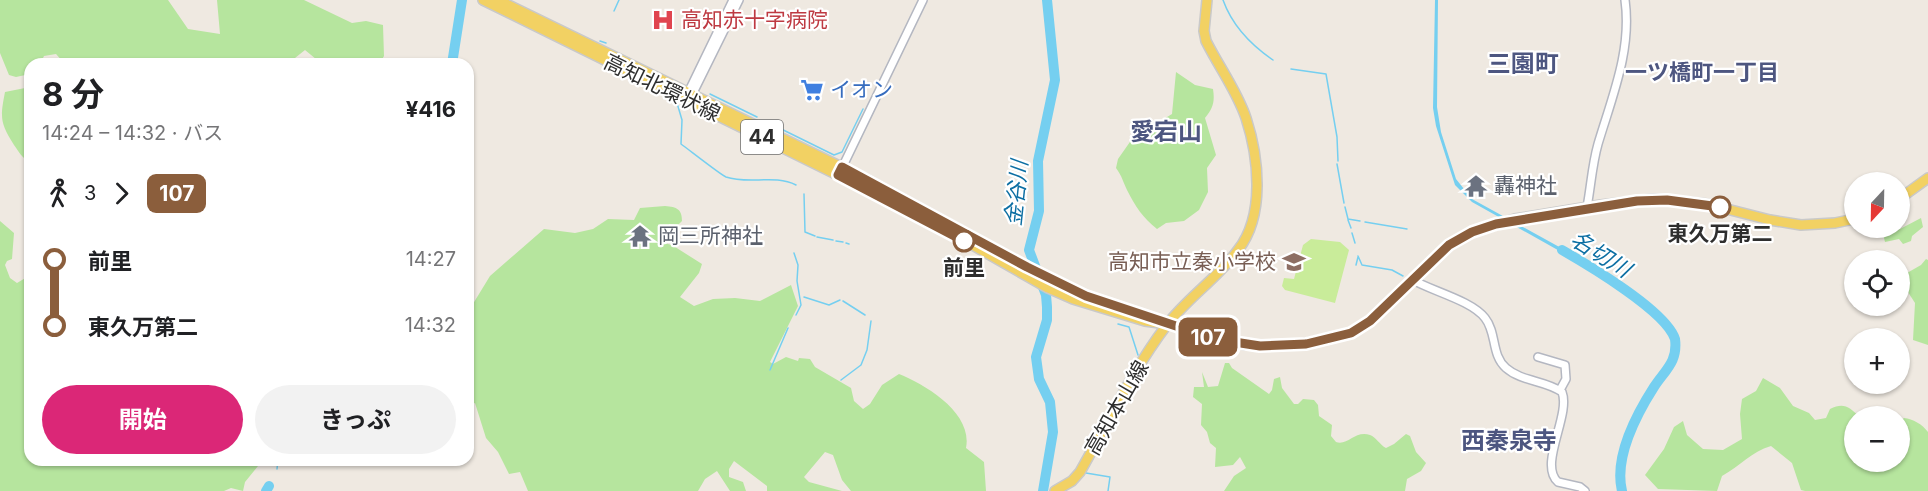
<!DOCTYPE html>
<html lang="ja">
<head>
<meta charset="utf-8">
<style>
  body { margin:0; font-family:Inter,"Noto Sans JP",sans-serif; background:#f2f2f2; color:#202124; height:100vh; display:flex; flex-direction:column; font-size:22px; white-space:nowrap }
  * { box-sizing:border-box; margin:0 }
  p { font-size:20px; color:#757577 }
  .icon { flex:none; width:33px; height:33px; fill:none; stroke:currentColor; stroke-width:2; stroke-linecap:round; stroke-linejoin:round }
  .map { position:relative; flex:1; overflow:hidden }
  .drawer { position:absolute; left:24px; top:58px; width:450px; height:408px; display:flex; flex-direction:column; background:#fff; border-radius:18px; box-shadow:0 2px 4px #0004 }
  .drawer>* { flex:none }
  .badge { padding:0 12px; border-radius:9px; font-size:21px; line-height:39px }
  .needle { width:39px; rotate:202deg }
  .tools { position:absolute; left:1844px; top:172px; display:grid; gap:12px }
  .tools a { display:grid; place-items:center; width:66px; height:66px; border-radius:50%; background:#fff; box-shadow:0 2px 4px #0004; font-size:30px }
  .map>.badge { position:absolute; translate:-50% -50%; box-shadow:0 0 0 3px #fff }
  .legs { display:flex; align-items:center; gap:9px; height:66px; padding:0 18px; font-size:20px }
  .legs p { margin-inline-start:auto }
  .overview { display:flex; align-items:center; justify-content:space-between; height:102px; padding:0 18px }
  h1 { font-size:33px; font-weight:700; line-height:45px }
  .cta { display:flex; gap:12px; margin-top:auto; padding:12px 18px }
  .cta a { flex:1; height:69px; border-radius:36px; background:#db2777; color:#fff; font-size:24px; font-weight:700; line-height:69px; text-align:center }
  .cta a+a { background:#f2f2f2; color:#202124 }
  ul { padding:0 18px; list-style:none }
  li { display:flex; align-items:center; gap:21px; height:66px; font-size:22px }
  li i { display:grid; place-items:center; width:9px; height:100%; margin:0 8px; background:currentColor }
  li i::after { content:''; width:15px; height:15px; margin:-8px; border:4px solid; border-radius:50%; background:#fff }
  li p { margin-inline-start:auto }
  li:first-child i { background:linear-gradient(#0000 50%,currentColor 0) }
  li:last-child i { background:linear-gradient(currentColor 50%,#0000 0) }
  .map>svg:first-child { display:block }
</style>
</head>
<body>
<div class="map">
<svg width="1928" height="491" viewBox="0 0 1928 491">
  <rect width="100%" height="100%" fill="#efe9e1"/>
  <path fill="#b6e59e" d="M 0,0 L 168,0 L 188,29 L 220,34 L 217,0 L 304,0 L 352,23 L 366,21 L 383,25 L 384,56 L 380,63 L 322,64 L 305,50 L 295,58 L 302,64 L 65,64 L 56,54 L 44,56 L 40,64 L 30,64 L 30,74 L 16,77 L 9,75 L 0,53 Z
    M 1176,72 L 1195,85 L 1213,89 C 1215,102 1213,108 1205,118 L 1216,155 L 1207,168 L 1208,192 L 1199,210 L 1184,221 L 1166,223 L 1157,229 C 1143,218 1135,206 1127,190 C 1123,182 1122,176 1116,168 L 1118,159 L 1139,129 L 1152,126 L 1172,114 Z
    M 30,87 L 30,162 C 22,158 19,152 14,145 C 0,123 0,118 5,92 Z
    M 665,206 C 677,207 682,209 682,221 L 678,225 L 669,224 L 664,243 L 672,245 L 702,264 L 699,273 L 680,297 L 694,306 L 713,299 L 735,298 L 760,301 L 791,285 L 798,306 L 770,362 L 773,364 L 786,357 L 798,361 L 799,358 L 810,359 L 815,367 L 851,388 L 854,401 L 863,409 L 870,404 L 882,385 L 899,374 C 926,385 973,413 966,448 L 984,462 L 986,491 L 851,491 L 842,480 L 833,455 L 825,452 L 804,477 L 809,482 L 842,491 L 767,491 L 767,486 L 734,461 L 729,469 L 729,477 L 743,482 L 746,491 L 730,491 L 717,471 L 705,479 L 698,491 L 528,491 L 520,472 L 509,474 L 498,452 L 486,438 L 475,403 L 468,406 L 468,312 L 490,276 L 544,229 L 575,233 L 593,229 L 608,219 L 634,220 L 640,208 Z
    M 1921,218 L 1923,227 L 1912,236 L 1911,241 L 1903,244 L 1899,239 L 1885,242 L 1883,234 L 1900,229 Z
    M 0,221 L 14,233 L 12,259 L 7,261 L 5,265 L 10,278 L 17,283 L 27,277 L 30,271 L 30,460 L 262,461 L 245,482 L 243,491 L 231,488 L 224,491 L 0,491 Z
    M 1926,259 L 1928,260 L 1928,345 L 1913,340 L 1915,303 L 1906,289 L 1907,273 L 1921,265 Z
    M 1225,363 L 1229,363 L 1232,368 L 1269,394 L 1272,390 L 1274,379 L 1280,377 L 1282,388 L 1294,404 L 1298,404 L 1303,399 L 1314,400 L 1318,405 L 1319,416 L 1332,425 L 1331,436 L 1336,442 C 1348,446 1355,430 1370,435 C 1376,437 1380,445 1386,448 L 1394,444 L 1406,434 L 1410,436 L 1416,452 L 1426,463 L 1421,471 L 1407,479 L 1405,491 L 1224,491 L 1234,476 L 1246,468 L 1240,457 L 1233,465 L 1215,467 L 1216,448 L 1210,443 L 1207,432 L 1201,425 L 1202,404 L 1193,397 L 1194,387 L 1204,387 L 1202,372 L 1208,387 L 1218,386 Z
    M 1763,378 L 1780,388 L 1793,406 L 1809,413 L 1815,420 L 1826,418 L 1830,409 C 1844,402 1849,407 1860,417 L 1854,417 L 1854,462 L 1899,462 L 1899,422 L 1904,418 C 1913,419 1922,424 1928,432 L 1928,491 L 1805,491 L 1801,490 L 1792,463 L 1771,446 C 1751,452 1740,466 1722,476 L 1717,491 L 1658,489 L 1645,475 L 1664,449 L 1674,427 L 1683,421 L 1687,435 L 1703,449 L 1723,450 L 1742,439 L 1740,414 L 1742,399 L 1756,391 Z"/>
  <path fill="#c9ec9a" d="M 1311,239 L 1340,242 L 1349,250 L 1335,303 L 1285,290 L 1282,286 L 1284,278 L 1294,279 L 1303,245 Z"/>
  <path fill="#75cff0" d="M 1435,0 L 1438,0 L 1437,107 L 1441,132 L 1456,179 L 1472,199 L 1572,254 L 1572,258 L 1472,202 L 1455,185 L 1436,126 L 1433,108 Z"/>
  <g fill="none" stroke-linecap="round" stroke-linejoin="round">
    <path stroke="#75cff0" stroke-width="1.5" d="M 1223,0 C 1232,25 1251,45 1273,60
      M 614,11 L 619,0
      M 600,41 L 606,43
      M 1291,69 L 1326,74 L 1337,137 L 1338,161
      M 710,94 L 757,117
      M 677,103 L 682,120 L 681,144 C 688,149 721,175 726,177 C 749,185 774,174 796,185
      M 765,121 L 834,155 L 842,152 L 863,109
      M 1337,164 L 1344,203
      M 804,194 L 805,232 L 815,236
      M 1345,207 L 1348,219 L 1360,221
      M 1348,220 L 1351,228
      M 1365,222 L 1407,229
      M 1352,233 L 1355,243
      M 817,237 L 833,240
      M 836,241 L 843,242
      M 846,243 L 849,244
      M 794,253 L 798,265 L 797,281 L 801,305 L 796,315
      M 1358,256 L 1362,265 L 1392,270 L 1403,276
      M 1356,265 L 1358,257
      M 804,297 L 829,305 L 840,300
      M 843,301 L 865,315
      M 1118,324 L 1129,327 L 1138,355
      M 770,370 L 788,328
      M 841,380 L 861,365 L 867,350 L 871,321
      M 277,469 L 278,460
      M 1086,473 L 1110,477 L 1108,491"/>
    <path stroke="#75cff0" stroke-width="10" d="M 452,64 L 462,0
      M 1562,250 C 1588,265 1666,311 1675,339 C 1678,362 1665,370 1654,387 C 1636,415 1614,458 1622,491
      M 266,491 L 269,486
      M 1043,491 L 1053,432 L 1050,402 L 1039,379 L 1036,357 L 1047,320 L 1047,307 L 1046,295 L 1029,250 L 1039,211 L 1038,161 L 1055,80 L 1047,0"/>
    <g stroke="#b4b7c1" stroke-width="10">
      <path id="minor" d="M 687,95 L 733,0
        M 691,97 L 739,0
        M 841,170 L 923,0
        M 1587,207 C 1591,186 1592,165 1598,144 C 1612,97 1632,50 1625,0
        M 1411,279 C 1431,291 1471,300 1485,318 C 1497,333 1491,355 1506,368 C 1522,382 1545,380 1562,392 C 1571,415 1538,465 1558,482 L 1580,487 L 1585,491
        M 1538,357 L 1565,365 L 1566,379 L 1560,390"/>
    </g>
    <g stroke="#c9c9c9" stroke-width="12">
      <path id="major" d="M 483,0 L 927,219 L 1048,288 L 1073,299 L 1145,321 L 1167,324 L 1245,345 L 1298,345 L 1351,333 L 1370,321 L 1449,245 L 1472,232 L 1515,219 L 1601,205 L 1654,199 L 1707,204 L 1770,220 L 1801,225 L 1835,223 L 1854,219
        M 498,0 L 868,180 L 1048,278 L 1086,296 L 1162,322
        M 1899,199 L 1928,178
        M 1055,491 L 1072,481 L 1080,472 C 1108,423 1132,371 1166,326 C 1187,298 1218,278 1238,250 C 1265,216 1259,158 1246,118 C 1237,91 1219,67 1206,41 L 1204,31 L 1207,0"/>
    </g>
    <use href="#minor" stroke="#fff" stroke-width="7"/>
    <use href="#major" stroke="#f2d163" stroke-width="9"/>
  </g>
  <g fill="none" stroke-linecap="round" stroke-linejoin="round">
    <g stroke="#fff" stroke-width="14">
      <path id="line-1" d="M 964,241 L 838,175 L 842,167 L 1027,267 L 1086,296 L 1215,339 L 1260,346 L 1306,344 L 1351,333 L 1370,321 L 1449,245 L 1472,232 L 1496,224 L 1637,201 L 1667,200 L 1720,207"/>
    </g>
    <use href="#line-1" stroke="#8b5e3c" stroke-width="9"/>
  </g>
  <defs>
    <g id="hospital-bare" transform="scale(1.8)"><path d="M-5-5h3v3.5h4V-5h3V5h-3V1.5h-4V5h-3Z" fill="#e0444e" stroke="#fff" stroke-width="2.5" paint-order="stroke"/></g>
    <g id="supermarket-bare" transform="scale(1.8)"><path d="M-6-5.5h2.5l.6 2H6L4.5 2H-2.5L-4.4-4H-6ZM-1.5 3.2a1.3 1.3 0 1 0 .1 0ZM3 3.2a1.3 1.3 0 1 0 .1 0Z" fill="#3f7fe0" stroke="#fff" stroke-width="2.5" paint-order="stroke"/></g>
    <g id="temple-bare" transform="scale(1.8)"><path d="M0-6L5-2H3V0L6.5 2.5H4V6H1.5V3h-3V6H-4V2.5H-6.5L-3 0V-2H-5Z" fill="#6b7280" stroke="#fff" stroke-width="2.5" paint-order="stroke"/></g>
    <g id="school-bare" transform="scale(1.8)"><path d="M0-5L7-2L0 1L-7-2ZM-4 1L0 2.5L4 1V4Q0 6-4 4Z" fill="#8d6e63" stroke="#fff" stroke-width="2.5" paint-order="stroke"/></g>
  </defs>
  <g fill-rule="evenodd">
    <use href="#hospital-bare" x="663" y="20"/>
    <use href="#supermarket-bare" x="812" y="90"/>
    <use href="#temple-bare" x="1476" y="186"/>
    <use href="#temple-bare" x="640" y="236"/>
    <use href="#school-bare" x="1294" y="262"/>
  </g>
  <g fill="#fff" stroke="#8b5e3c" stroke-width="3">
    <circle cx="1720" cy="207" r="10"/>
    <circle cx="964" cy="241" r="10"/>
  </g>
  <g text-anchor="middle" stroke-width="4.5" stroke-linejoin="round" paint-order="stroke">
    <rect fill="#fff" stroke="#6d6d6d" stroke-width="1.5" x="741" y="120" width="42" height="34" rx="4.5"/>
    <g font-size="20" font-weight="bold" fill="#2e2e2e">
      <text x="762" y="144">44</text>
    </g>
    <g font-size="21" fill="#be3a42" stroke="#fff" text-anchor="start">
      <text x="681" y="27">高知赤十字病院</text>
    </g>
    <g font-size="21" fill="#2e2e2e" stroke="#fff">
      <text transform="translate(662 88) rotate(26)" y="7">高知北環状線</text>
      <text transform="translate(1117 408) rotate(-60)" y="7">高知本山線</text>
    </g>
    <g font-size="21" fill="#366cbe" stroke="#fff" text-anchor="start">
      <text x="830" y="97">イオン</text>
    </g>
    <g font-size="21" fill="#5b616d" stroke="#fff" text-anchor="start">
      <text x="1494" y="193">轟神社</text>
      <text x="658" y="243">岡三所神社</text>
    </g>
    <g font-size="21" font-weight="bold" fill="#2e2e2e" stroke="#fff">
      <text x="1720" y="241">東久万第二</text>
      <text x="964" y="275">前里</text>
    </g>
    <g font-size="21" fill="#785e54" stroke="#fff" text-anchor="end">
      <text x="1276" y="269">高知市立秦小学校</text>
    </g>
    <g font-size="22" font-weight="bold" fill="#4d5680" stroke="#fff">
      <text x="1702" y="80">一ツ橋町一丁目</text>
    </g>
    <g font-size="22" font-style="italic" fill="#0d6fa3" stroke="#fff">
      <text transform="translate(1016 193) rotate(-84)" y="8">金谷川</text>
      <text transform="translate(1601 254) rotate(32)" y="8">名切川</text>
    </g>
    <g font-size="24" font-weight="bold" fill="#4d5680" stroke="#fff">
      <text x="1523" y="72">三園町</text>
      <text x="1166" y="140">愛宕山</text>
      <text x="1509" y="449">西秦泉寺</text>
    </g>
  </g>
</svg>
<div class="tools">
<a><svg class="needle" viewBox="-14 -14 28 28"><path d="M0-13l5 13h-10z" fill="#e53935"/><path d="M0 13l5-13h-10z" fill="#757577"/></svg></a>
<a><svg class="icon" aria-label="locate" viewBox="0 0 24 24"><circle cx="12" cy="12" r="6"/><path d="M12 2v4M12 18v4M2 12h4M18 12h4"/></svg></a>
<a>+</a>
<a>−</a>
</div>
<b class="badge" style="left:1208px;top:337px;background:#8b5e3c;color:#fff">107</b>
<section class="drawer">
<div class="overview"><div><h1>8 分</h1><p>14:24 – 14:32 · バス</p></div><b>¥416</b></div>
<div class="legs"><svg class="icon" aria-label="walk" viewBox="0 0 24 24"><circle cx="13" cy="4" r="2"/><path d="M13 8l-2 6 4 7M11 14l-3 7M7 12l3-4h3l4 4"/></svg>3<svg class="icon" aria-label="forward" viewBox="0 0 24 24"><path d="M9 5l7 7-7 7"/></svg><b class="badge" style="background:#8b5e3c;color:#fff">107</b></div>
<ul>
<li><i style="color:#8b5e3c"></i><b>前里</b><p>14:27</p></li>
<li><i style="color:#8b5e3c"></i><b>東久万第二</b><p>14:32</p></li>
</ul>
<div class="cta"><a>開始</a><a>きっぷ</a></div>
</section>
</div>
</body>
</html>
